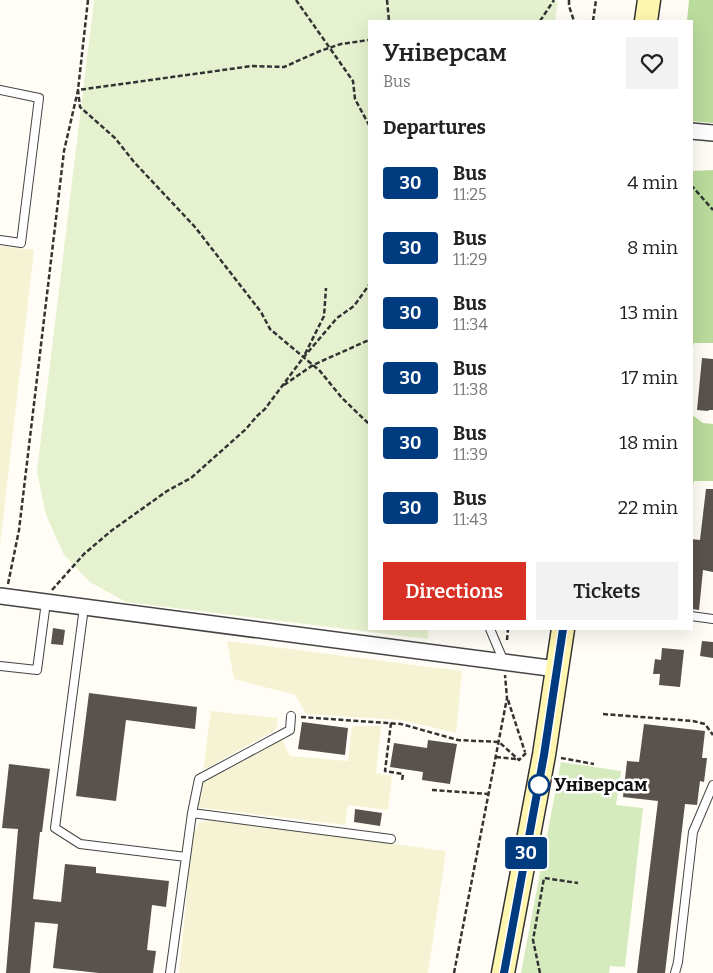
<!DOCTYPE html>
<html lang="en">
<head>
<meta charset="utf-8">
<style>
  body { margin:0; font-family:Bitter,serif; background:#f2f2f2; color:#222; height:100vh; display:flex; flex-direction:column; font-size:19px; white-space:nowrap }
  * { box-sizing:border-box; margin:0 }
  p { font-size:16px; color:#767676 }
  .icon { flex:none; width:28px; height:28px; fill:none; stroke:currentColor; stroke-width:2; stroke-linecap:round; stroke-linejoin:round }
  .map { position:relative; flex:1; overflow:hidden }
  .details { position:absolute; left:368px; top:20px; width:325px; height:610px; display:flex; flex-direction:column; background:#fff; border-radius:0px; box-shadow:0 5px 20px #0002 }
  .details>* { flex:none }
  .badge { padding:0 10px; border-radius:4px; font-size:18px; line-height:32px }
  .map>.badge { position:absolute; translate:-50% -50%; box-shadow:0 0 0 2px #fff }
  h2 { padding:0 15px; font-size:19px; line-height:45px }
  .round { display:grid; place-items:center; flex:none; width:52px; height:52px; border-radius:0px; background:#f2f2f2 }
  .headline { display:flex; align-items:center; justify-content:space-between; height:85px; padding:0 15px }
  h1 { font-size:24px; font-weight:600; line-height:38px }
  .button { display:flex; gap:10px; margin-top:auto; padding:10px 15px }
  .button a { flex:1; height:58px; border-radius:0px; background:#d93025; color:#fff; font-size:20px; font-weight:600; line-height:58px; text-align:center }
  .button a+a { background:#f2f2f2; color:#222 }
  ul { padding:0; list-style:none }
  li { display:flex; align-items:center; gap:15px; height:65px; padding:0 15px }
  li div { flex:1 }
  li b { display:block; font-size:19px }
  li em { font-style:normal }
  li .badge { min-width:55px; font-weight:700; text-align:center }
  .map>svg:first-child { display:block }
</style>
</head>
<body>
<div class="map">
<svg width="713" height="973" viewBox="0 0 713 973">
  <rect width="100%" height="100%" fill="#fffdf5"/>
  <path fill="#f6f3d4" d="M 0,246 L 34,250 L 0,546 Z
    M 227,641 L 462,671 L 456,733 L 402,720 L 306,714 L 295,695 L 234,679 Z
    M 211,711 L 278,718 L 276,730 L 203,770 Z
    M 352,726 L 381,726 L 376,773 L 392,776 L 388,810 L 348,805 L 345,825 L 195,807 L 199,780 L 282,739 L 290,756 L 348,761 Z
    M 210,819 L 446,851 L 428,973 L 179,973 L 193,833 L 199,823 Z"/>
  <path fill="#d5ebbd" d="M 561,762 L 621,771 L 616,805 L 643,808 L 625,967 L 610,966 L 609,973 L 521,973 Z"/>
  <path fill="#b9dc9c" d="M 689,0 L 713,0 L 713,123 L 691,121 L 691,21 L 687,21 Z
    M 713,170 L 713,343 L 694,343 L 691,353 L 691,171 Z
    M 691,414 L 703,423 L 713,424 L 713,481 L 694,481 L 691,491 Z"/>
  <path fill="#e6f2cf" d="M 94,0 L 547,0 L 558,1 L 555,21 L 369,21 L 369,629 L 428,629 L 428,639 L 126,602 L 90,582 L 64,555 L 46,515 L 37,472 Z"/>
  <path fill="#5a524d" d="M 702,358 L 713,359 L 713,410 L 709,410 L 708,411 L 697,410 Z
    M 706,489 L 713,489 L 713,572 L 703,570 L 699,610 L 691,609 L 691,539 L 700,540 Z
    M 53,628 L 65,630 L 63,645 L 51,644 Z
    M 702,641 L 713,642 L 713,658 L 700,656 Z
    M 662,648 L 684,650 L 680,687 L 659,685 L 660,674 L 653,674 L 655,659 L 661,660 Z
    M 89,693 L 197,707 L 195,729 L 126,720 L 116,801 L 76,796 Z
    M 302,722 L 348,728 L 345,755 L 298,749 Z
    M 644,724 L 705,731 L 702,758 L 707,758 L 704,782 L 700,781 L 697,805 L 685,804 L 665,973 L 637,973 L 658,801 L 623,797 L 627,761 L 639,762 Z
    M 428,740 L 457,744 L 450,784 L 422,780 L 423,772 L 390,767 L 394,743 L 427,748 Z
    M 9,764 L 50,769 L 42,832 L 40,832 L 33,899 L 61,902 L 65,864 L 96,867 L 96,873 L 169,881 L 166,907 L 152,905 L 147,950 L 156,951 L 153,973 L 99,973 L 53,968 L 58,924 L 35,922 L 30,973 L 6,973 L 18,829 L 2,828 Z
    M 355,809 L 382,813 L 380,826 L 354,822 Z"/>
  <g fill="none" stroke-linecap="round" stroke-linejoin="round">
    <g stroke="#444" stroke-width="10">
      <path id="lane" d="M 0,90 L 39,98 L 21,243 L 0,240
        M 84,607 L 55,828 L 80,844 L 186,857 L 192,813 L 199,779 L 290,730 L 291,716
        M 691,616 L 713,619
        M 490,629 L 504,662
        M 0,666 L 37,670 L 46,602
        M 192,813 L 391,839
        M 170,973 L 186,857
        M 675,973 L 678,962 L 693,832 L 713,785"/>
    </g>
    <g stroke="#444" stroke-width="18">
      <path id="street" d="M 691,131 L 713,133
        M 0,596 L 557,669"/>
    </g>
    <g stroke="#333" stroke-width="25">
      <path id="secondary" d="M 646,21 L 649,0
        M 503,973 L 544,755 L 563,629"/>
    </g>
    <path stroke="#333" stroke-width="2.5" stroke-dasharray="5 2.5" stroke-linecap="butt" d="M 88,0 L 78,90 L 80,107 L 115,138 L 134,162 L 195,227 L 261,312 L 270,329 L 320,371 L 342,398 L 369,424
      M 296,0 L 353,81 L 355,99 L 369,125
      M 387,0 L 389,21
      M 569,0 L 569,6 L 574,21
      M 540,21 L 554,0
      M 593,21 L 596,0
      M 691,185 L 713,210
      M 305,354 L 324,316 L 326,288
      M 284,385 L 313,365 L 369,340
      M 8,584 L 19,530 L 64,151 L 78,90 L 252,66 L 284,67 L 320,51 L 341,44 L 369,40
      M 52,590 L 84,554 L 111,531 L 167,491 L 191,478 L 246,429 L 257,416 L 265,409 L 303,358 L 337,318 L 354,306 L 369,285
      M 507,640 L 508,629
      M 508,700 L 525,752
      M 603,714 L 693,721 L 705,724 L 713,735
      M 301,717 L 401,724 L 458,740 L 499,742 L 519,760 L 526,753
      M 391,723 L 385,771 L 403,774 L 402,781
      M 496,757 L 517,759
      M 561,758 L 594,764
      M 432,790 L 489,794
      M 454,973 L 507,698 L 505,675
      M 540,973 L 533,940 L 544,878 L 578,883"/>
    <use href="#lane" stroke="#fff" stroke-width="8"/>
    <use href="#street" stroke="#fff" stroke-width="15"/>
    <use href="#secondary" stroke="#fff6b0" stroke-width="22"/>
  </g>
  <g fill="none" stroke-linecap="round" stroke-linejoin="round">
    <g stroke="#fff" stroke-width="11">
      <path id="line" d="M 504,973 L 544,755 L 563,629"/>
    </g>
    <use href="#line" stroke="#003b80" stroke-width="8"/>
  </g>
  <circle fill="#fff" stroke="#003b80" stroke-width="2.5" cx="539" cy="785" r="10"/>
  <g text-anchor="middle" stroke-width="5" stroke-linejoin="round" paint-order="stroke">
    <g font-size="18" font-weight="bold" fill="#111" stroke="#fff" text-anchor="start">
      <text x="554" y="791">Універсам</text>
    </g>
  </g>
</svg>
<b class="badge" style="left:526px;top:853px;background:#003b80;color:#fff">30</b>
<section class="details">
<div class="headline"><div><h1>Універсам</h1><p>Bus</p></div><a class="round"><svg class="icon" aria-label="heart" viewBox="0 0 24 24"><path d="M12 20l-8-8c-3-5 5-10 8-4 3-6 11-1 8 4z"/></svg></a></div>
<h2>Departures</h2>
<ul>
<li><span class="badge" style="background:#003b80;color:#fff">30</span><div><b>Bus</b><p>11:25</p></div><em>4 min</em></li>
<li><span class="badge" style="background:#003b80;color:#fff">30</span><div><b>Bus</b><p>11:29</p></div><em>8 min</em></li>
<li><span class="badge" style="background:#003b80;color:#fff">30</span><div><b>Bus</b><p>11:34</p></div><em>13 min</em></li>
<li><span class="badge" style="background:#003b80;color:#fff">30</span><div><b>Bus</b><p>11:38</p></div><em>17 min</em></li>
<li><span class="badge" style="background:#003b80;color:#fff">30</span><div><b>Bus</b><p>11:39</p></div><em>18 min</em></li>
<li><span class="badge" style="background:#003b80;color:#fff">30</span><div><b>Bus</b><p>11:43</p></div><em>22 min</em></li>
</ul>
<div class="button"><a>Directions</a><a>Tickets</a></div>
</section>
</div>
</body>
</html>
